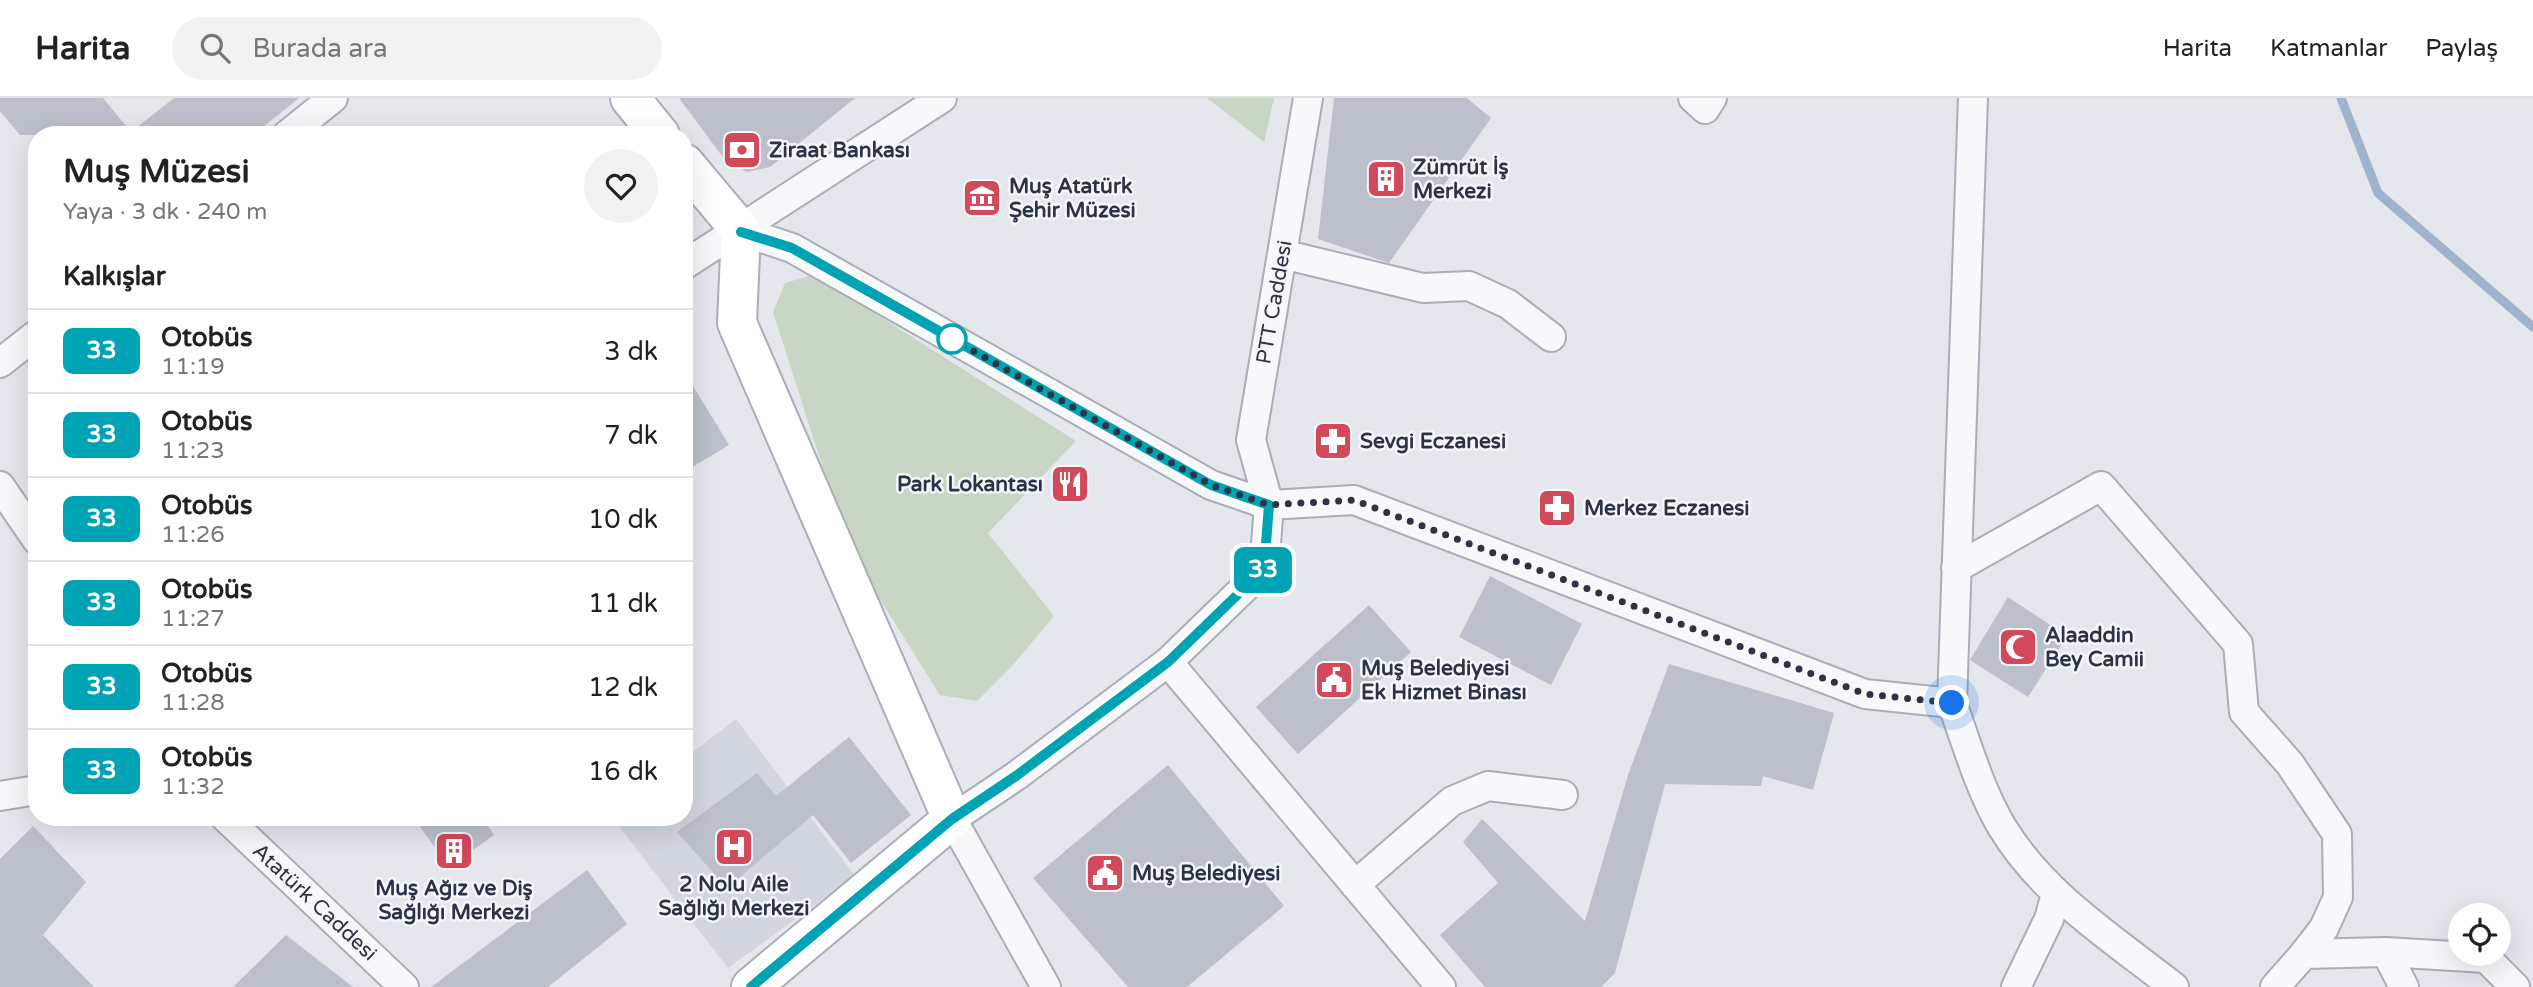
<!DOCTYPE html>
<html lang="tr">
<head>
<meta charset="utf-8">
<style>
  body { margin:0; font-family:"Varela Round",sans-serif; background:#f2f2f2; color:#222; height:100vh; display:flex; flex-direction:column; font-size:26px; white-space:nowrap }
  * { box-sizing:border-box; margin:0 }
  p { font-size:23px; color:#767676 }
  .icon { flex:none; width:38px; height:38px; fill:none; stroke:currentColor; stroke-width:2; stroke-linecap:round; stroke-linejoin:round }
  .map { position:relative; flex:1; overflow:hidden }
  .panel { position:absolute; left:28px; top:28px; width:665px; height:700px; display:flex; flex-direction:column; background:#fff; border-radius:28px; box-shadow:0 7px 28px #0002 }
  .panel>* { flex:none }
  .badge { padding:0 14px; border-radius:10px; font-size:24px; line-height:46px }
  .controls { position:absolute; left:2448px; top:805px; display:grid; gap:14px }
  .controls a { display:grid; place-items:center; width:63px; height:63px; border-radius:50%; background:#fff; box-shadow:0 7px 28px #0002; font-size:35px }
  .you { position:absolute; width:35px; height:35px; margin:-18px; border:5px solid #fff; border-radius:50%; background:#1a73e8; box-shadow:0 0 0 10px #1a73e833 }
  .map>.badge { position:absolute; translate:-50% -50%; box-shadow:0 0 0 4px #fff }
  h2 { padding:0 35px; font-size:26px; line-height:63px }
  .round { display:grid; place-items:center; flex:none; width:74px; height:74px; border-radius:37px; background:#f2f2f2 }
  .overview { display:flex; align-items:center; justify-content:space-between; height:119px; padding:0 35px }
  h1 { font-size:33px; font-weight:800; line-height:52px }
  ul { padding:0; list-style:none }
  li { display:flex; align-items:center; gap:21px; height:84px; padding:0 35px; border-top:2px solid #e0e0e0 }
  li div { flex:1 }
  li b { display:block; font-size:26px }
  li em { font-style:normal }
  li .badge { min-width:77px; font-weight:700; text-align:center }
  header { display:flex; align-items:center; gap:42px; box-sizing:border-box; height:98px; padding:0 35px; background:#fff; border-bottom:2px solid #e0e0e0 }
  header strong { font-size:33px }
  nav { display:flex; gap:38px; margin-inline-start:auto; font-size:24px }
  .search { width:490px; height:63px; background:#f2f2f2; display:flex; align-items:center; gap:18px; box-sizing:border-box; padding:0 24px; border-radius:38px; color:#767676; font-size:26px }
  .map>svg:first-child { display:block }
</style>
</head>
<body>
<header>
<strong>Harita</strong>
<div class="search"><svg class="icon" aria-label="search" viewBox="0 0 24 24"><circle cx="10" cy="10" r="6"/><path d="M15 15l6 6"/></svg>Burada ara</div>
<nav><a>Harita</a><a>Katmanlar</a><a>Paylaş</a></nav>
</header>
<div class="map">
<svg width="2533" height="889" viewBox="0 0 2533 889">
  <rect width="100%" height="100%" fill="#e4e7ec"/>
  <path fill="#d2d6de" d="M 736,621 L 855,778 L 728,870 L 612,719 L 684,719 L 684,661 Z"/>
  <path fill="#c9d6c5" d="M 1207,0 L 1274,0 L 1264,45 L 1264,44 Z
    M 809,178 L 857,204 L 1076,343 L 988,435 L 1054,518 L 1012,568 L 977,603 L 940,597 L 874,492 L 827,383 L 773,214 L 785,185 Z"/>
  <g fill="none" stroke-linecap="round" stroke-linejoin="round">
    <path stroke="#9fb4cc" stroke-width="9" d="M 2341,0 L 2378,95 L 2533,229"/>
  </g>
  <path fill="#bbc0ca" d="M 0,0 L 103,0 L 131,34 L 174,0 L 299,0 L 253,37 L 20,37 L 0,13 Z
    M 679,0 L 855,0 L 770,69 L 747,74 L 725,62 Z
    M 1334,0 L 1467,0 L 1491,20 L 1389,165 L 1318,141 Z
    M 684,273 L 729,347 L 684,374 Z
    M 1490,478 L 1582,526 L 1551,587 L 1459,539 Z
    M 2008,499 L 2067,538 L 2028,599 L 1970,562 Z
    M 1369,507 L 1411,554 L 1298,656 L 1256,609 Z
    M 1669,566 L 1834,615 L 1813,692 L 1763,678 L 1761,688 L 1665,686 L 1615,875 L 1601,889 L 1485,889 L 1440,837 L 1498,785 L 1463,744 L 1482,721 L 1585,823 L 1628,677 Z
    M 849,639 L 911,717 L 851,765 L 813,717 L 727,790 L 677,734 L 757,675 L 776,698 Z
    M 1168,667 L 1284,808 L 1187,889 L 1128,889 L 1033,780 Z
    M 413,719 L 482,719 L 494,737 L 449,769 Z
    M 33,728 L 86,784 L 43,837 L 94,889 L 0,889 L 0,761 Z
    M 587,772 L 627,826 L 548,889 L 431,889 Z
    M 286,837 L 353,889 L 233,889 Z"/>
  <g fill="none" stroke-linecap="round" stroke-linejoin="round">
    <g stroke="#a9aeb7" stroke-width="32">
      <path id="street" d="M 1308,0 L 1251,342 L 1269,407 L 1354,402 L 1865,596 L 1952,605
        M 1693,0 L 1705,11 L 1712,0
        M 1973,0 L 1952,605 C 1967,646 1979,690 2002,729 C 2043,797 2113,841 2174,889
        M 287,37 L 333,0
        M 741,133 L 792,150 L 1211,387 L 1269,407 L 1264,471 L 1168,564 L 1016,678 L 952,721 L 1046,889
        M 1282,156 L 1423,190 L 1469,188 L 1508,206 L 1551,239
        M 684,167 L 942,0
        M 0,265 L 37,236
        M 0,388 L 37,442
        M 1956,470 L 2101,388 L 2238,546 L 2244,614 L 2290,666 L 2337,736 L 2338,799 L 2324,830 L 2304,856
        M 1168,564 L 1441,889
        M 0,698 L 37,692
        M 225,719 L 404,889
        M 1355,787 L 1452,703 L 1488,688 L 1563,697
        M 2386,854 L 2404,889
        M 2016,889 L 2049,821 L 2056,796
        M 2275,889 L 2304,856 L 2386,854 L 2486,860 L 2515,889"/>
    </g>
    <g stroke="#a9aeb7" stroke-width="42">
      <path id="secondary" d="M 630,0 L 660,37
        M 684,65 L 741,133 L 737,225 L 952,721 L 751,889"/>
    </g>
    <use href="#street" stroke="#f7f8fa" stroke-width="28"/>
    <use href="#secondary" stroke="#fff" stroke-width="38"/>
  </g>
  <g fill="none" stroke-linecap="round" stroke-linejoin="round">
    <g stroke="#fff" stroke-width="16">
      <path id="line" d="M 741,134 L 792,150 L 1211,387 L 1269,407 L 1264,471 L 1168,564 L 1016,678 L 952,721 L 751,889"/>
    </g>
    <use href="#line" stroke="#00a3b4" stroke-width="10"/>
    <path stroke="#2b3445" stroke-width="7" stroke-dasharray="0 12.6" d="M 952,241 L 1211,387 L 1269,407 L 1354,402 L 1865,596 L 1952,605"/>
  </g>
  <defs>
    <g id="bank-square" transform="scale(2.0125)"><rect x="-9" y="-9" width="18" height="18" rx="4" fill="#d1495b" stroke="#f4f6f9"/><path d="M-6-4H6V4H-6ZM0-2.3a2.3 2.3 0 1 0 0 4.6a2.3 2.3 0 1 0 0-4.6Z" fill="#fff"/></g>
    <g id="building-square" transform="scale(2.0125)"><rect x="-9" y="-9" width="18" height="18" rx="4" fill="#d1495b" stroke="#f4f6f9"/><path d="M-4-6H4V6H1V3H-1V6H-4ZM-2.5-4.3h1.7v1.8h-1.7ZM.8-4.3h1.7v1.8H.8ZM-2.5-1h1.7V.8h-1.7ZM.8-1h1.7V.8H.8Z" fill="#fff"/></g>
    <g id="museum-square" transform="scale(2.0125)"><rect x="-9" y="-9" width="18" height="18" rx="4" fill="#d1495b" stroke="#f4f6f9"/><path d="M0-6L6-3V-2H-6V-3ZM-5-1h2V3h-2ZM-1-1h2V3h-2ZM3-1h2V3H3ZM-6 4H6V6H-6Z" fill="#fff"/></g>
    <g id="pharmacy-square" transform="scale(2.0125)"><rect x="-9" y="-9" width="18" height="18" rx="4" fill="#d1495b" stroke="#f4f6f9"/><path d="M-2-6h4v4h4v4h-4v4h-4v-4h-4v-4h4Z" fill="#fff"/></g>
    <g id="restaurant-square" transform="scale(2.0125)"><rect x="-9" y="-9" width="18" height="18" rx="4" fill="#d1495b" stroke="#f4f6f9"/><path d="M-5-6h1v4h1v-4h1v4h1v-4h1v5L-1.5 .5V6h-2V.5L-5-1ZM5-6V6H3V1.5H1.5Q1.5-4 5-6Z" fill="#fff"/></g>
    <g id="mosque-square" transform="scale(2.0125)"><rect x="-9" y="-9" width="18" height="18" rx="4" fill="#d1495b" stroke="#f4f6f9"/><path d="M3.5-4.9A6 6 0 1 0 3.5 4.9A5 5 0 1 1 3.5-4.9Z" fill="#fff"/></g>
    <g id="civic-square" transform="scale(2.0125)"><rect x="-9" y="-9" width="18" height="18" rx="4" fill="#d1495b" stroke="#f4f6f9"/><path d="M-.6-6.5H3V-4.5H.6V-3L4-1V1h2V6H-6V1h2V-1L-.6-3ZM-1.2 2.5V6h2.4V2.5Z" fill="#fff"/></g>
    <g id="hospital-square" transform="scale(2.0125)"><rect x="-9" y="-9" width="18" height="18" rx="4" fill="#d1495b" stroke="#f4f6f9"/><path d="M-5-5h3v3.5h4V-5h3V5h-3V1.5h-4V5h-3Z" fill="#fff"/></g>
  </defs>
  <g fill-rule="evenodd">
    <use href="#bank-square" x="742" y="52"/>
    <use href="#building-square" x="1386" y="81"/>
    <use href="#museum-square" x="982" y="100"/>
    <use href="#pharmacy-square" x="1333" y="343"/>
    <use href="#restaurant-square" x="1070" y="386"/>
    <use href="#pharmacy-square" x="1557" y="410"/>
    <use href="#mosque-square" x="2018" y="549"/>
    <use href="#civic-square" x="1334" y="582"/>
    <use href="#hospital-square" x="734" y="749"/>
    <use href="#building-square" x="454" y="753"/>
    <use href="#civic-square" x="1105" y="775"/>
  </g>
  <circle fill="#fff" stroke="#00a3b4" stroke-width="3.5" cx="952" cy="241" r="14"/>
  <g text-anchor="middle" stroke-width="5" stroke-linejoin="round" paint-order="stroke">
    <g font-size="21" font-weight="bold" fill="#2b3445" stroke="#f4f6f9" text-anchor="start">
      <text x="769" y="59">Ziraat Bankası</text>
      <text x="1413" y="76">Zümrüt İş<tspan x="1413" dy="24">Merkezi</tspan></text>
      <text x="1009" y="95">Muş Atatürk<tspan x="1009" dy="24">Şehir Müzesi</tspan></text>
      <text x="1360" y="350">Sevgi Eczanesi</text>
      <text x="1043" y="393" text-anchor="end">Park Lokantası</text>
      <text x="1584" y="417">Merkez Eczanesi</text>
      <text x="2045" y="544">Alaaddin<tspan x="2045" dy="24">Bey Camii</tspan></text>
      <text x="1361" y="577">Muş Belediyesi<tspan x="1361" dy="24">Ek Hizmet Binası</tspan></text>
      <text x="1132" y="782">Muş Belediyesi</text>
      <text x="734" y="793" text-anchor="middle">2 Nolu Aile<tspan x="734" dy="24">Sağlığı Merkezi</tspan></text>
      <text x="454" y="797" text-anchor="middle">Muş Ağız ve Diş<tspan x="454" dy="24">Sağlığı Merkezi</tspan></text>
    </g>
    <g font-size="21" fill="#2b3445" stroke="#f4f6f9">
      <text transform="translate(1274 204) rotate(-80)" y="7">PTT Caddesi</text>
      <text transform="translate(315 804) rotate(43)" y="7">Atatürk Caddesi</text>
    </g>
  </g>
</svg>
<div class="controls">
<a><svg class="icon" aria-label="locate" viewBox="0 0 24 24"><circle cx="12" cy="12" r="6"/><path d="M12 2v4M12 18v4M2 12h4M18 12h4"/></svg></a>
</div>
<div class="you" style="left:1952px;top:605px"></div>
<b class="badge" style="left:1263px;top:472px;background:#00a3b4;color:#fff">33</b>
<section class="panel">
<div class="overview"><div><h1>Muş Müzesi</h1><p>Yaya · 3 dk · 240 m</p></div><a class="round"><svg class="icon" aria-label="heart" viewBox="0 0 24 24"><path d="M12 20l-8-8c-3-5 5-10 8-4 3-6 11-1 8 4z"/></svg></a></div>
<h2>Kalkışlar</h2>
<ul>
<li><span class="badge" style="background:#00a3b4;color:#fff">33</span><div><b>Otobüs</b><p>11:19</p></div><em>3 dk</em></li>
<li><span class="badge" style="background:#00a3b4;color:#fff">33</span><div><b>Otobüs</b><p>11:23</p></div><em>7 dk</em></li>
<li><span class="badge" style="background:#00a3b4;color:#fff">33</span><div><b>Otobüs</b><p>11:26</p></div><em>10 dk</em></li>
<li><span class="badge" style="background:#00a3b4;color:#fff">33</span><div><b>Otobüs</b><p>11:27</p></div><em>11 dk</em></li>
<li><span class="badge" style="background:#00a3b4;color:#fff">33</span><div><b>Otobüs</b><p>11:28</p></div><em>12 dk</em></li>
<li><span class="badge" style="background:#00a3b4;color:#fff">33</span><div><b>Otobüs</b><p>11:32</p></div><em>16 dk</em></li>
</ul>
</section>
</div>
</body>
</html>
